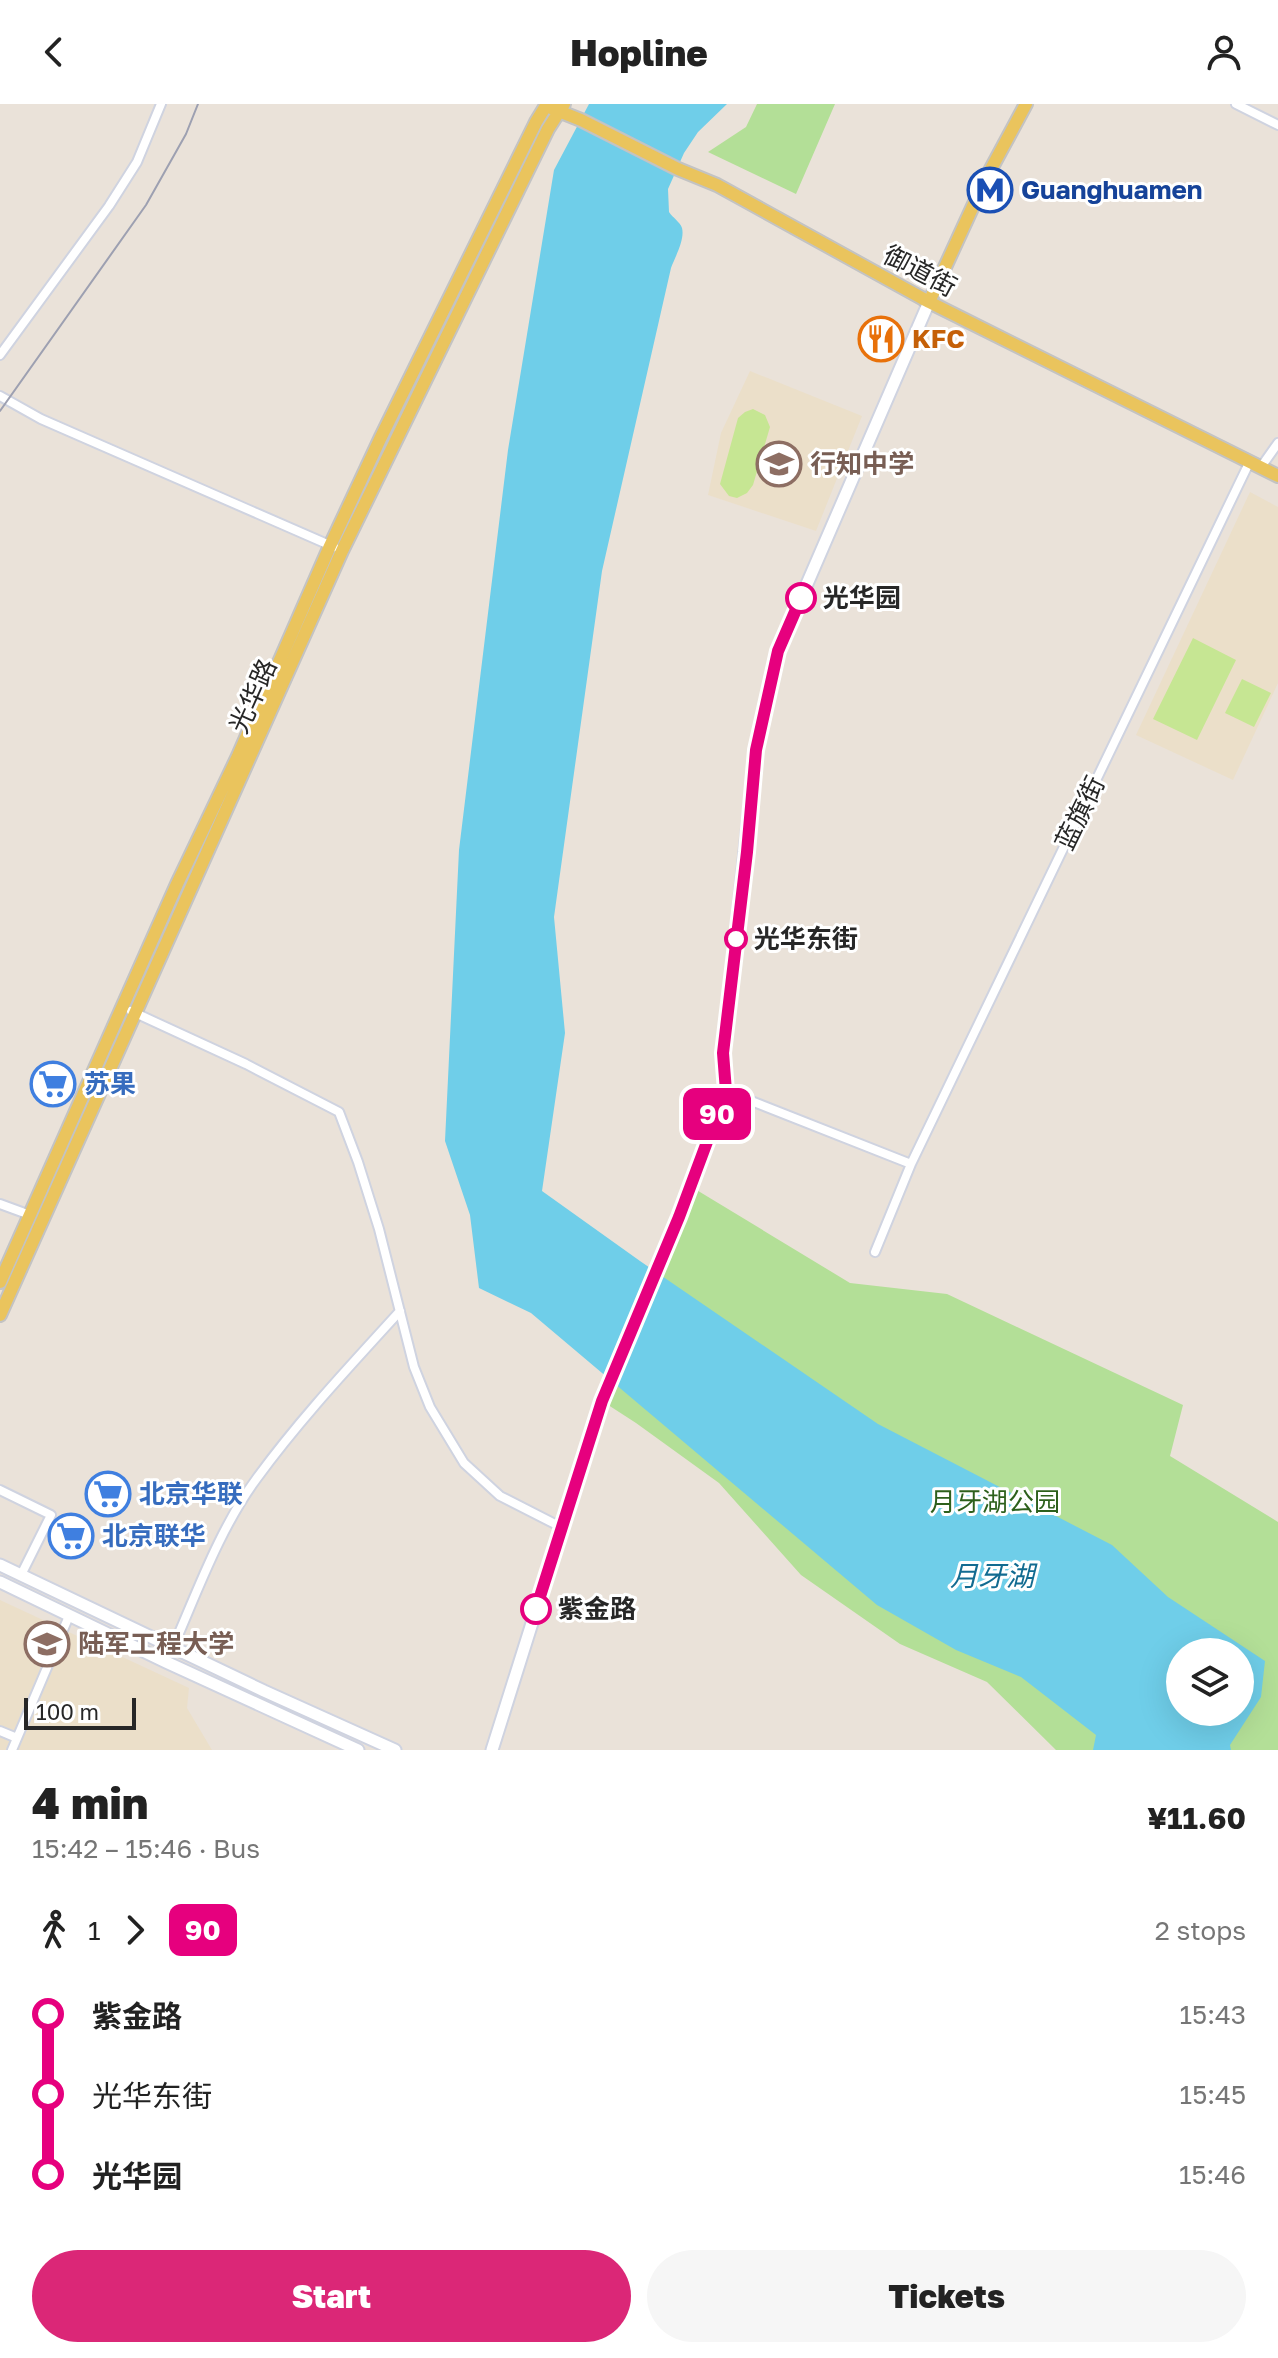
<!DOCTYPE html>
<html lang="en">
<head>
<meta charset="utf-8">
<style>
  body { margin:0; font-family:"Golos Text","Noto Sans SC",sans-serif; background:#f6f6f6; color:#222; height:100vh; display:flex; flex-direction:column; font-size:30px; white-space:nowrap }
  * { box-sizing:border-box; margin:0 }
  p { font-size:26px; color:#767676 }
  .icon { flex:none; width:44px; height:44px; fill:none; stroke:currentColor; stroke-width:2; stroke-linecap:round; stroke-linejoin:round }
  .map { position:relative; height:1646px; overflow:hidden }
  .drawer { display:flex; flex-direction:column; background:#fff; flex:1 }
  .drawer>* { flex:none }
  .badge { padding:0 16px; border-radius:12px; font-size:28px; line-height:52px }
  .buttons { position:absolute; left:1166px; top:1534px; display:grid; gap:16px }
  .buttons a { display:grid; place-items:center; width:88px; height:88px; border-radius:50%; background:#fff; box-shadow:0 8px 32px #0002; font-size:40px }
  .scale { position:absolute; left:24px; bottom:20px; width:112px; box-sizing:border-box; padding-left:8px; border:4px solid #272727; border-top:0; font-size:22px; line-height:28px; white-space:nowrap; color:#272727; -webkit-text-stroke:6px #fff; paint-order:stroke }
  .map>.badge { position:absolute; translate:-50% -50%; box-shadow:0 0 0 4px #fff }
  .legs { display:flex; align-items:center; gap:12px; height:88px; padding:0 32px; font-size:26px }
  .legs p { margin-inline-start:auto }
  .headline { display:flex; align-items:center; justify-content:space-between; height:136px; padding:0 32px }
  h1 { font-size:44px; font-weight:800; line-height:60px }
  .primary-button { display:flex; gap:16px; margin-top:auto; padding:16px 32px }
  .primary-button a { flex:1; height:92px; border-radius:48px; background:#db2777; color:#fff; font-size:32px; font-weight:800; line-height:92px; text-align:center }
  .primary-button a+a { background:#f6f6f6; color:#222 }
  ul { padding:0 32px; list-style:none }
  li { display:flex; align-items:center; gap:28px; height:80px; font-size:30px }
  li i { display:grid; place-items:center; width:12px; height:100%; margin:0 10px; background:currentColor }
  li i::after { content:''; width:20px; height:20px; margin:-10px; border:6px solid; border-radius:50%; background:#fff }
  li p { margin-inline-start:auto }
  li:first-child i { background:linear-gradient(#0000 50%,currentColor 0) }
  li:last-child i { background:linear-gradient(currentColor 50%,#0000 0) }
  header { display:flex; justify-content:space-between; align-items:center; height:104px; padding:0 32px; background:#fff; font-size:36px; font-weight:800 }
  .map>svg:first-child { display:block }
</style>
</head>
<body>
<header><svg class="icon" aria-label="back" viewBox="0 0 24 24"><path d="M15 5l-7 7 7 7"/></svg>Hopline<svg class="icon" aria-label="person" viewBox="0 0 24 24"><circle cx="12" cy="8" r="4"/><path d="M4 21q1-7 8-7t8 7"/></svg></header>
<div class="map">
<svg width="1278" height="1646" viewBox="0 0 1278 1646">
  <rect width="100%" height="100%" fill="#eae2d9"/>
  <path fill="#ebdfc9" d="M 750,267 L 862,312 L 816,427 L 708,391 L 721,329 Z
    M 1250,388 L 1278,403 L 1278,579 L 1233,676 L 1136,631 Z
    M 0,1496 L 189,1584 L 187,1604 L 212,1646 L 0,1646 Z"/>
  <path fill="#b3df97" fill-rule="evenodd" d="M 757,0 L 835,0 L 796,90 L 708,48 L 746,23 Z
    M 690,1082 L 850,1179 L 947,1190 L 1183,1301 L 1170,1352 L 1278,1418 L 1278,1646 L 1056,1646 L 987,1578 L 900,1540 L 801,1471 L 719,1379 L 636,1319 L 602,1297 ZM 1180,1548 L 1240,1548 L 1240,1608 L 1180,1608 Z"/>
  <path fill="#c6e693" d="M 753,305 L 765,311 L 770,323 L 753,381 L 747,389 L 737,394 L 729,392 L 720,380 L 738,314 L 745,308 Z
    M 1193,534 L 1236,556 L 1197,636 L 1153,615 Z
    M 1242,575 L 1271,589 L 1254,623 L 1225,609 Z"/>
  <path fill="#6fcee9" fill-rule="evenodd" d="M 589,0 L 727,0 L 698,28 L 684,49 L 668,85 L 669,108 C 673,114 680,118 682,124 C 685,136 675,153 671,164 L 602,467 L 554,813 L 565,929 L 542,1087 L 640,1157 L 878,1320 L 1112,1441 L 1168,1493 L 1265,1557 L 1261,1593 L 1230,1641 L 1231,1646 L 1093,1646 L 1096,1631 L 1021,1573 L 956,1546 L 877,1501 L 531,1209 L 479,1184 L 470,1111 L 445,1037 L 459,746 L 508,346 L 554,66 ZM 1180,1548 L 1240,1548 L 1240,1608 L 1180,1608 Z"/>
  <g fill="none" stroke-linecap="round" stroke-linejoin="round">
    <g stroke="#cfd3e0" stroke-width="12">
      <path id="street" d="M 1236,0 L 1278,21
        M 0,251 L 109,102 L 137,58 L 161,0
        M 0,292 L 41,315 L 334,443
        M 1261,363 L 1278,339
        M 131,907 L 246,960 L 339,1008 L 358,1058 L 379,1125 L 414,1263 L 430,1303 L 464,1359 L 500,1392 L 561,1423
        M 726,987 L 911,1060
        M 0,1100 L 30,1111
        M 875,1148 L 911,1060 L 1250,357
        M 0,1386 L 51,1411 L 21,1471
        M 173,1543 C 198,1486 220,1424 257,1374 C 300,1315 351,1261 400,1207
        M 0,1627 L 17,1634
        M 12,1646 L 69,1512"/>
    </g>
    <g stroke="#cfd3e0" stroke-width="15">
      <path id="secondary" d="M 0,1461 L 264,1587 L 395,1646
        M 0,1478 L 166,1558 L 358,1646
        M 492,1646 L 602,1297 L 679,1113 L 726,987 L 723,949 L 756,646 L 778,547 L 932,191"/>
    </g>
    <g stroke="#c3c3c3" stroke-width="16">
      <path id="primary" d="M 923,195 L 1278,372
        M 0,1178 L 177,780 L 238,652 L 330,442 L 381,333 L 536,18 L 547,0 L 546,2 L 581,16 L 678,65 L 717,81 L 929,198 L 985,76 L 1026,0
        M 0,1211 L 342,447 L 548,25 L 564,0"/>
    </g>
    <use href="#street" stroke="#fff" stroke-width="8"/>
    <use href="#secondary" stroke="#fff" stroke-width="11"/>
    <use href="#primary" stroke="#eac45d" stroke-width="12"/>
    <path stroke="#9da0b1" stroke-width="2" d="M 0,307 L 146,101 L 186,30 L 198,0"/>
  </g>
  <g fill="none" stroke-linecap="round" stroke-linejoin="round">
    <g stroke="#fff" stroke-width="18">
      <path id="line-1" d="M 536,1505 L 602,1297 L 679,1113 L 726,987 L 723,949 L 747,748 L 756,646 L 778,547 L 801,494"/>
    </g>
    <use href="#line-1" stroke="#e6007e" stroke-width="12"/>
  </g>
  <defs>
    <g id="metro-ring" transform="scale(2.3)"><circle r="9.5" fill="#fff" stroke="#1a4fb4" stroke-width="1.5"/><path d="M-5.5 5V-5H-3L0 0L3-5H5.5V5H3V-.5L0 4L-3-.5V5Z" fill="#1a4fb4"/></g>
    <g id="restaurant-ring" transform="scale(2.3)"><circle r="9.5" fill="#fff" stroke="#e8710a" stroke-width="1.5"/><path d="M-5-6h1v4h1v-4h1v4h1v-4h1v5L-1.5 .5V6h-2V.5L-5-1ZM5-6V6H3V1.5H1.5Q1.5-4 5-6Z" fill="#e8710a"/></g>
    <g id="school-ring" transform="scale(2.3)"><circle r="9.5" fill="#fff" stroke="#8d6e63" stroke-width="1.5"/><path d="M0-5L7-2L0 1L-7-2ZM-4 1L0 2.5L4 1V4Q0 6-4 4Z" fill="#8d6e63"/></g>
    <g id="supermarket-ring" transform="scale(2.3)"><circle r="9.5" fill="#fff" stroke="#3f7fe0" stroke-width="1.5"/><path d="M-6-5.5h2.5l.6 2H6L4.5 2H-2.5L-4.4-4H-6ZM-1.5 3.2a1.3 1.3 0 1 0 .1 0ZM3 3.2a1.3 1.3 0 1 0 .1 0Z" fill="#3f7fe0"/></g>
    <g id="university-ring" transform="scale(2.3)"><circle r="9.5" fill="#fff" stroke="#8d6e63" stroke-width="1.5"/><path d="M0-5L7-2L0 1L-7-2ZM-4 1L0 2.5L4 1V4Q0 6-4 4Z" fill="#8d6e63"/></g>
  </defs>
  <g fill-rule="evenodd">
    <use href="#metro-ring" x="990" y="86"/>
    <use href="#restaurant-ring" x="881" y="235"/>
    <use href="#school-ring" x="779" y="360"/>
    <use href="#supermarket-ring" x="53" y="980"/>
    <use href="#supermarket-ring" x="108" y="1390"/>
    <use href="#supermarket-ring" x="71" y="1432"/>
    <use href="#university-ring" x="47" y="1540"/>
  </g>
  <g fill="#fff" stroke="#e6007e" stroke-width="4">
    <circle cx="801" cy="494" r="14"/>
    <circle cx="736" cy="835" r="10"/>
    <circle cx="536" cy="1505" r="14"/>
  </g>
  <g text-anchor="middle" stroke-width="6" stroke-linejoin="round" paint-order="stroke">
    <g font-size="26" font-weight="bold" fill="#164399" stroke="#fff" text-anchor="start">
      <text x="1021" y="95">Guanghuamen</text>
    </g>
    <g font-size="26" fill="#272727" stroke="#fff">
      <text transform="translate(920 167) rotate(28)" y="9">御道街</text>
      <text transform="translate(253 592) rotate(-66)" y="9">光华路</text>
      <text transform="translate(1080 709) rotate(-64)" y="9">蓝旗街</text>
    </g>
    <g font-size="26" font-weight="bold" fill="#c56008" stroke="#fff" text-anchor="start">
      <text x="912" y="244">KFC</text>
    </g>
    <g font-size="26" font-weight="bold" fill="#785e54" stroke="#fff" text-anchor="start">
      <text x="810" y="369">行知中学</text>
      <text x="78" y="1549">陆军工程大学</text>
    </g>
    <g font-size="26" font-weight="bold" fill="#272727" stroke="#fff" text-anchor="start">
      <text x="823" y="503">光华园</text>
      <text x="754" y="844">光华东街</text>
      <text x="558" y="1514">紫金路</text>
    </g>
    <g font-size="26" font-weight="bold" fill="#366cbe" stroke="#fff" text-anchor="start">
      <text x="84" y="989">苏果</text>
      <text x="139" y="1399">北京华联</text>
      <text x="102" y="1441">北京联华</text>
    </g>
    <g font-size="26" fill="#2d601c" stroke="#fff">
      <text x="995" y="1407">月牙湖公园</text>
    </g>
    <g font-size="28" font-style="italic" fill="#126b91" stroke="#fff">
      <text x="992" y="1482">月牙湖</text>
    </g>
  </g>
</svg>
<div class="buttons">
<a><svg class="icon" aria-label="layers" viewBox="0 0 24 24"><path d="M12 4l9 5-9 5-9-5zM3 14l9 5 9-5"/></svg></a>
</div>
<div class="scale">100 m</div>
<b class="badge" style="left:717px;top:1010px;background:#e6007e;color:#fff">90</b>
</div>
<section class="drawer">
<div class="headline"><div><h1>4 min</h1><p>15:42 – 15:46 · Bus</p></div><b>¥11.60</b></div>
<div class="legs"><svg class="icon" aria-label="walk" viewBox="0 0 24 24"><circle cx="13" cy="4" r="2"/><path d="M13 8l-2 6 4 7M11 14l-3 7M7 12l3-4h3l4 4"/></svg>1<svg class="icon" aria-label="forward" viewBox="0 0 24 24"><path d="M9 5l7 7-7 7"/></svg><b class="badge" style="background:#e6007e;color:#fff">90</b><p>2 stops</p></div>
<ul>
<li><i style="color:#e6007e"></i><b>紫金路</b><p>15:43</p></li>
<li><i style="color:#e6007e"></i><span>光华东街</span><p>15:45</p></li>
<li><i style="color:#e6007e"></i><b>光华园</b><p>15:46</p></li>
</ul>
<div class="primary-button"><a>Start</a><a>Tickets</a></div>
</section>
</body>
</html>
